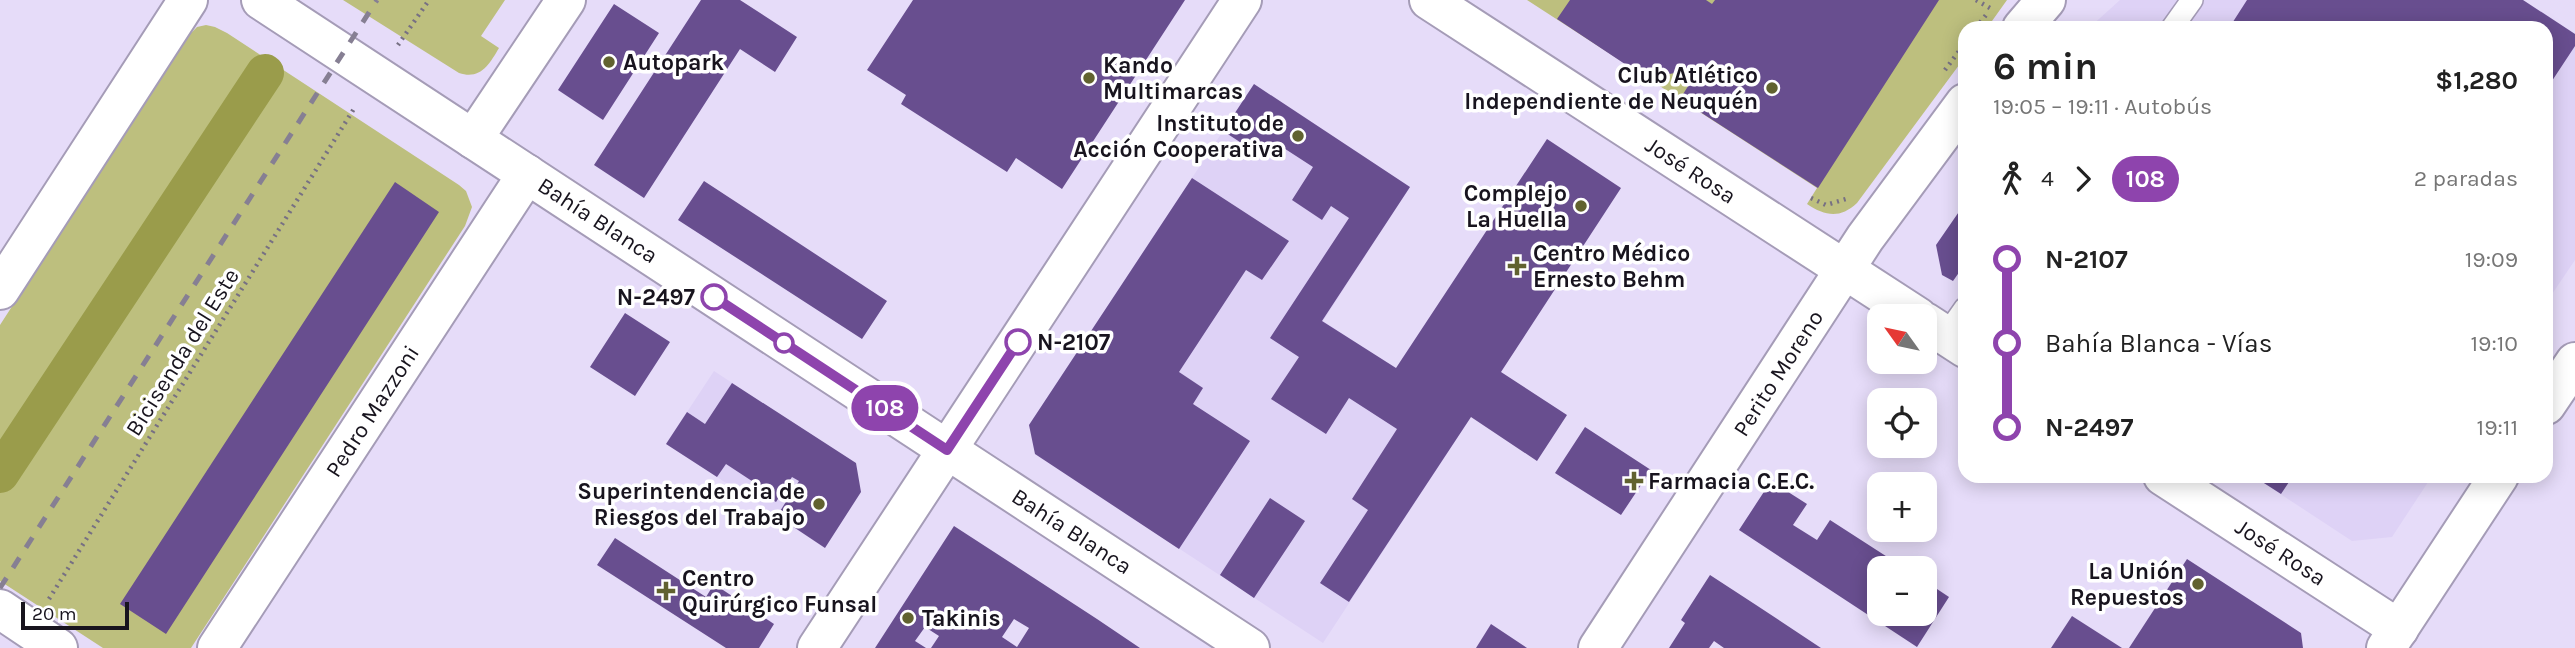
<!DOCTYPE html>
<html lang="es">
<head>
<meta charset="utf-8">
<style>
  body { margin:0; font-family:Karla,sans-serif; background:#f2f2f2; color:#222; height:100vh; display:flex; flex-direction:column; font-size:26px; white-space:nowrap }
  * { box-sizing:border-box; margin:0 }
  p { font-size:23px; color:#767676 }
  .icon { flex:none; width:38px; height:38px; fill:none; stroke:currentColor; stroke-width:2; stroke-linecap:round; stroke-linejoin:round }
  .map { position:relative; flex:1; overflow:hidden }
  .sheet { position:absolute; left:1958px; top:21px; width:595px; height:462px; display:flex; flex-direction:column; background:#fff; border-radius:21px; box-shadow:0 4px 18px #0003 }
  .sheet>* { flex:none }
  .badge { padding:0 14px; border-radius:23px; font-size:24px; line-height:46px }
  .needle { width:46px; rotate:303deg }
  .controls { position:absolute; left:1867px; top:304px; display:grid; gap:14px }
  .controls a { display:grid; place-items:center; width:70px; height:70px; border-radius:14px; background:#fff; box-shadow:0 4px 18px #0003; font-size:35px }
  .scale { position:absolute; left:21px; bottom:18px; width:108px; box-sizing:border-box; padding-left:7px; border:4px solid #18141e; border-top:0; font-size:19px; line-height:24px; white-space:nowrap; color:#18141e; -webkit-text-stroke:5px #fff; paint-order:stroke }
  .map>.badge { position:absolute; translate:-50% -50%; box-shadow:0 0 0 4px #fff }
  .legs { display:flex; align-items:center; gap:10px; height:77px; padding:0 35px; font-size:23px }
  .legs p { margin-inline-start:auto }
  .head { display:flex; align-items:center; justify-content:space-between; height:119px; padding:0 35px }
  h1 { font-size:38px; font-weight:700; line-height:52px }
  ul { padding:0 35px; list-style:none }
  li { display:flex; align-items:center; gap:24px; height:84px; font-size:26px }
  li i { display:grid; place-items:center; width:10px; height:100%; margin:0 9px; background:currentColor }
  li i::after { content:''; width:18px; height:18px; margin:-9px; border:5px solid; border-radius:50%; background:#fff }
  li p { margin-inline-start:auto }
  li:first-child i { background:linear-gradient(#0000 50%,currentColor 0) }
  li:last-child i { background:linear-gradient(currentColor 50%,#0000 0) }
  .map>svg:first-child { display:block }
</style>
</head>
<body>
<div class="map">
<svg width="2575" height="648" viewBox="0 0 2575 648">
  <rect width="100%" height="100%" fill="#e6dcf9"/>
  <path fill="#ded2f6" d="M 2120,0 L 2523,0 L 2575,34 L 2575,260 L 2546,303 L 2546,28 L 2089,28 Z
    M 1254,84 L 1410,187 L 1323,321 L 1471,417 L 1323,643 L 1035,454 L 1029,425 Z
    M 714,371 L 824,443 L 777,516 L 666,444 Z
    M 2253,476 L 2432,476 L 2392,537 L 2352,541 Z"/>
  <path fill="#bdbf7e" d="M 343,0 L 505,0 L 481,36 L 499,48 C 489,65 480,80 459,73 Z
    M 1527,0 L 2007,0 L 1987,28 L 1965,28 L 1965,57 L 1857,203 C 1840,219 1825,216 1807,204 L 1817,188 Z
    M 206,25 L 215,27 L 227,33 L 459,185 L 466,191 L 472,207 L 465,226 L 191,648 L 103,648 L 0,581 L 0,325 L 185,39 L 197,27 Z"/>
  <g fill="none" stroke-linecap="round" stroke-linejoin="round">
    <path stroke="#9a9c4b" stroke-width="38" d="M 0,474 L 265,73"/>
  </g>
  <path fill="#684e8f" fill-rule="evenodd" d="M 701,0 L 740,0 L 797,37 L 775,72 L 740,49 L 644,198 L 594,165 Z
    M 913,0 L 1185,0 L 1062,189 L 1016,158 L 1007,172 L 901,104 L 906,95 L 867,70 Z
    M 1570,0 L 1706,0 L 1712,4 L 1715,0 L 1939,0 L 1818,188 L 1680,99 L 1690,83 L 1675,73 L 1646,78 L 1557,19 Z
    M 2247,0 L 2523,0 L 2575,34 L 2575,46 L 2546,90 L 2546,28 L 2229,28 Z
    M 614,4 L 659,33 L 603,120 L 558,90 Z
    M 1254,84 L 1410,187 L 1322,321 L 1396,368 L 1547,139 L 1621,188 L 1501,372 L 1567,415 L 1537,461 L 1471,417 L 1349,602 L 1320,583 L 1368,510 L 1352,499 L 1397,429 L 1349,398 L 1326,434 L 1271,399 L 1299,357 L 1270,338 L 1349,218 L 1331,206 L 1322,220 L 1292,200 L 1313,167 L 1276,143 L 1266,159 L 1223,131 Z
    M 1192,178 L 1289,241 L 1262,280 L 1246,270 L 1179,372 L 1203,388 L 1193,404 L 1250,441 L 1179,549 L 1035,454 L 1029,425 Z
    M 704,181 L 887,301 L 862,339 L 678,220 Z
    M 395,182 L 439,212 L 166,634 L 120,604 Z
    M 1965,203 L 1965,264 L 1953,281 L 1942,275 L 1936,245 Z
    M 625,313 L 670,342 L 635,396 L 590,367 Z
    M 732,383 L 856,463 L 861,492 L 825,548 L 777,516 L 799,481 L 792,477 L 776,502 L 759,491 L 761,487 L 726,464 L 717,477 L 666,444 L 687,412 L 705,424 Z
    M 1585,427 L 1651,470 L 1621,515 L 1555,473 Z
    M 2253,476 L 2293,476 L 2281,494 Z
    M 1771,481 L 1807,504 L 1793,525 L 1817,540 L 1830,520 L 1906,569 L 1880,569 L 1880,614 L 1925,614 L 1925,581 L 1949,597 L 1917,647 L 1739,530 Z
    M 1270,498 L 1305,521 L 1254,598 L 1220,575 Z
    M 954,526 L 1097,619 L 1140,648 L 931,648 L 939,636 L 925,627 L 915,641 L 926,648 L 875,648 ZM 1014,619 L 1029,628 L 1017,647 L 1002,637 Z
    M 615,538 L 706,597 L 714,584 L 774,624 L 759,648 L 726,648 L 597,565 Z
    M 2187,559 L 2301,633 L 2303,648 L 2129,648 Z
    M 1710,575 L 1753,603 L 1821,648 L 1724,648 L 1714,641 L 1709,648 L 1669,648 L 1685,623 L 1681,620 Z
    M 2072,616 L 2122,648 L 2051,648 Z
    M 1491,624 L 1527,648 L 1476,648 Z"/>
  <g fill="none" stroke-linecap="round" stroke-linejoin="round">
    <g stroke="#a59cb7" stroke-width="24">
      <path id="service" d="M 2172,28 L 2192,0
        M 1946,335 L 1965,308"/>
    </g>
    <g stroke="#a59cb7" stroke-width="42">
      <path id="minor" d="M 1429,0 L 1918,317
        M 2022,28 L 2046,0
        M 473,139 L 566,0
        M 0,290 L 188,0
        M 1925,322 L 1965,348
        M 2163,476 L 2399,629
        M 217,648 L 527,174
        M 1598,648 L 1865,238 L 1965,103"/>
    </g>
    <g stroke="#a59cb7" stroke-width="42">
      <path id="tertiary" d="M 261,0 L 1250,648
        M 0,609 L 58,648"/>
    </g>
    <g stroke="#a59cb7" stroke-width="42">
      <path id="secondary" d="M 817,648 L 1242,0"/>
    </g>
    <g stroke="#a59cb7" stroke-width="42">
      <path id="trunk" d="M 2546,405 L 2575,362
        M 2386,648 L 2499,476"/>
    </g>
    <path stroke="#777083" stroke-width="4.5" stroke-dasharray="2 5" stroke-linecap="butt" d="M 1976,0 L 1990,8
      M 1976,28 L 1986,15
      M 398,45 L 429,0
      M 1945,70 L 1965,43
      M 1811,198 L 1826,205 L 1846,199
      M 49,599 L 355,107"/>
    <use href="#service" stroke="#fff" stroke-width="21"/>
    <use href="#minor" stroke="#fff" stroke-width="38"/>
    <use href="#tertiary" stroke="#fff" stroke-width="38"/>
    <use href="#secondary" stroke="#fff" stroke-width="38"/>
    <use href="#trunk" stroke="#fff" stroke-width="38"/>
    <path stroke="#867f93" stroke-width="5" stroke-dasharray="12 12" stroke-linecap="butt" d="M 0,588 L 377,0"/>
  </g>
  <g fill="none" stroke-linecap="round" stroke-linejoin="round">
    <g stroke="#fff" stroke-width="16">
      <path id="line-1" d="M 714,297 L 947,450 L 1018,342"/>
    </g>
    <use href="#line-1" stroke="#8e44ad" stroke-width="10"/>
  </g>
  <g fill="#61622f" stroke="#fff" stroke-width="2.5">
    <circle cx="609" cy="62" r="7"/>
    <circle cx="1089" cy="78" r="7"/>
    <circle cx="1772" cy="88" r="7"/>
    <circle cx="1298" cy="136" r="7"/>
    <circle cx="1581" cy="206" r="7"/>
    <path d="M1513.5 255.5h7v7h7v7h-7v7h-7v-7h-7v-7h7z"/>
    <path d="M1630.5 470.5h7v7h7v7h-7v7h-7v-7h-7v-7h7z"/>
    <circle cx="819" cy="504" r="7"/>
    <circle cx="2198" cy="584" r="7"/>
    <path d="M662.5 580.5h7v7h7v7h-7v7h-7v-7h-7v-7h7z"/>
    <circle cx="908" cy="618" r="7"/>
  </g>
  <g fill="#fff" stroke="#8e44ad" stroke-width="3.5">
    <circle cx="714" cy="297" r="12"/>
    <circle cx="1018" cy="342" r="12"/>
    <circle cx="784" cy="343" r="9"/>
  </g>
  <g text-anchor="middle" stroke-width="7" stroke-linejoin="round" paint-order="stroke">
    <g font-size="23" font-weight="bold" fill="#18141e" stroke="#fff" text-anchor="start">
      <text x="623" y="70">Autopark</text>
      <text x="1103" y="73">Kando<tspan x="1103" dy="26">Multimarcas</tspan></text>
      <text x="1758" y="83" text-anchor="end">Club Atlético<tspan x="1758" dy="26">Independiente de Neuquén</tspan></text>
      <text x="1284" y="131" text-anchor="end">Instituto de<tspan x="1284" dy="26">Acción Cooperativa</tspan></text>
      <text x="1567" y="201" text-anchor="end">Complejo<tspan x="1567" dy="26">La Huella</tspan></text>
      <text x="1533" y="261">Centro Médico<tspan x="1533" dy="26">Ernesto Behm</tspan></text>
      <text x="1648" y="489">Farmacia C.E.C.</text>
      <text x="805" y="499" text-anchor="end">Superintendencia de<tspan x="805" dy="26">Riesgos del Trabajo</tspan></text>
      <text x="2184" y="579" text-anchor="end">La Unión<tspan x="2184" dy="26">Repuestos</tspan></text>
      <text x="682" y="586">Centro<tspan x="682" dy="26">Quirúrgico Funsal</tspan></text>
      <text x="922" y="626">Takinis</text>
    </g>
    <g font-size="23" fill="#18141e" stroke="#fff">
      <text transform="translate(1691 170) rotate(33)" y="8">José Rosa</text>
      <text transform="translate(598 220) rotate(33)" y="8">Bahía Blanca</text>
      <text transform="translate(182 352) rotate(-58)" y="8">Bicisenda del Este</text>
      <text transform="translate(1778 373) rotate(-57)" y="8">Perito Moreno</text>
      <text transform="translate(372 411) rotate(-57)" y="8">Pedro Mazzoni</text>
      <text transform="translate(1072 531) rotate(33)" y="8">Bahía Blanca</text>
      <text transform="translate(2281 552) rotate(33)" y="8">José Rosa</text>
    </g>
    <g font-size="23" font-weight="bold" fill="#18141e" stroke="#fff" text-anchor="end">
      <text x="695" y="305">N-2497</text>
      <text x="1037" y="350" text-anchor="start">N-2107</text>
    </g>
  </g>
</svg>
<div class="controls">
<a><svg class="needle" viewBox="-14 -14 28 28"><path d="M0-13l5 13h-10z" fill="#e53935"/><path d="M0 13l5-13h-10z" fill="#767676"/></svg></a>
<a><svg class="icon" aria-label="locate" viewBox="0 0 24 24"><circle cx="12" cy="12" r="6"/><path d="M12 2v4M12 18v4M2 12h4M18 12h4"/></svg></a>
<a>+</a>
<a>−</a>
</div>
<div class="scale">20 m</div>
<b class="badge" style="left:885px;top:408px;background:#8e44ad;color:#fff">108</b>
<section class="sheet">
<div class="head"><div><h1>6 min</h1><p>19:05 – 19:11 · Autobús</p></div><b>$1,280</b></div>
<div class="legs"><svg class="icon" aria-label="walk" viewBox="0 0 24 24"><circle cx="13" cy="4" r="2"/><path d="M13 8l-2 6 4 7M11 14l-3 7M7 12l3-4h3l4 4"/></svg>4<svg class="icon" aria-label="forward" viewBox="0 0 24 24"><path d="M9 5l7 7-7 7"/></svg><b class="badge" style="background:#8e44ad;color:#fff">108</b><p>2 paradas</p></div>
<ul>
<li><i style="color:#8e44ad"></i><b>N-2107</b><p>19:09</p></li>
<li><i style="color:#8e44ad"></i><span>Bahía Blanca - Vías</span><p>19:10</p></li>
<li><i style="color:#8e44ad"></i><b>N-2497</b><p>19:11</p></li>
</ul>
</section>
</div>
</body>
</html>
